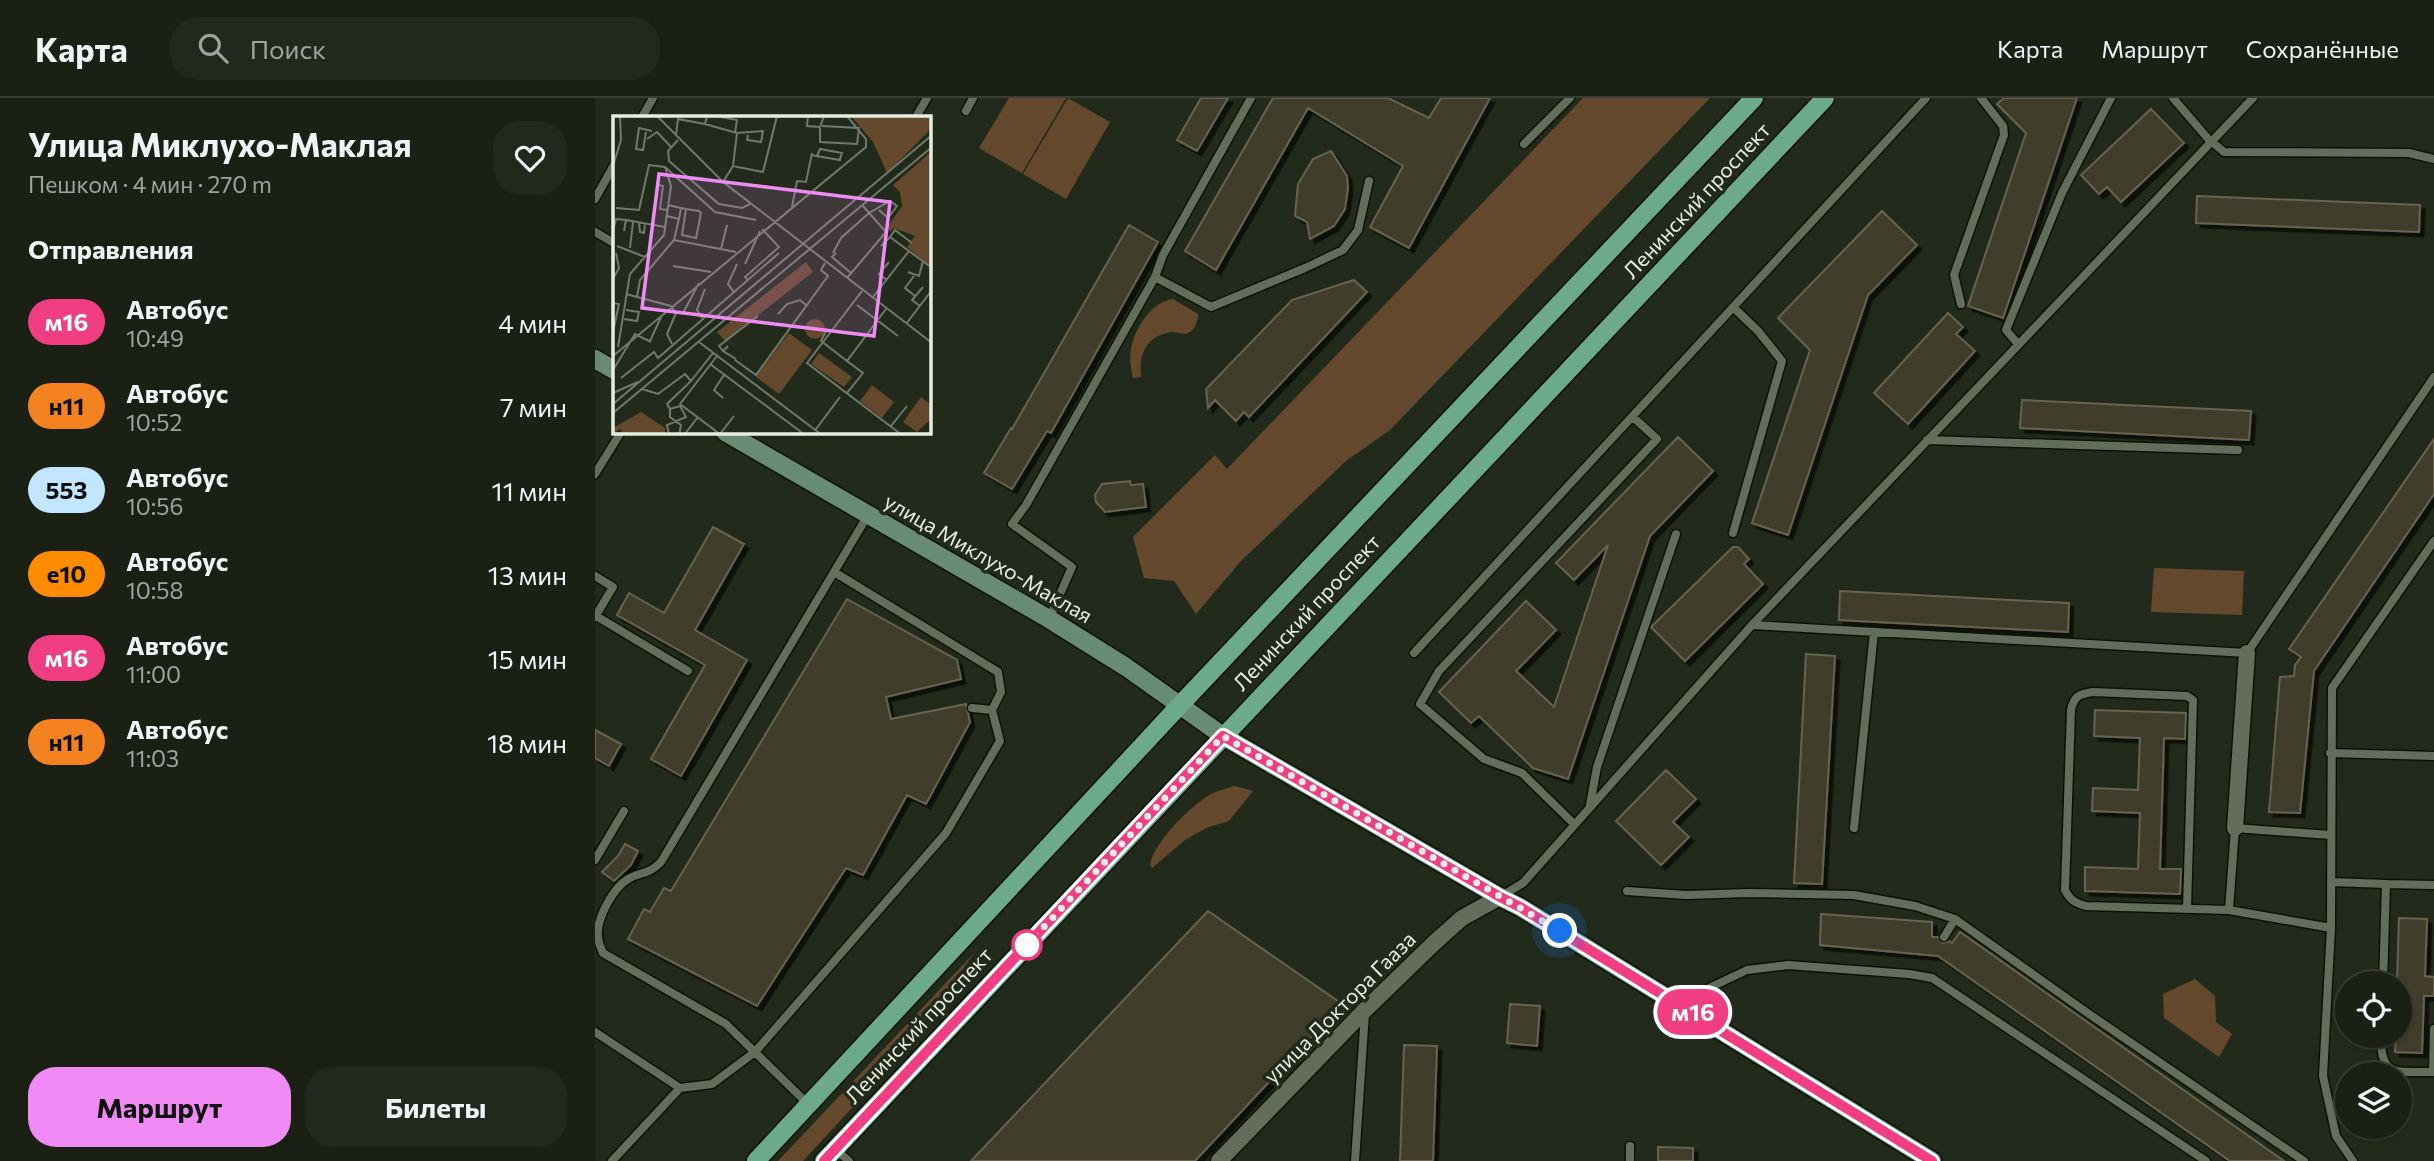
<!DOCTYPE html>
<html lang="ru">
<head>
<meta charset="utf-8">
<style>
  body { margin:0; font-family:Commissioner,sans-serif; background:#23281d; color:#f1f3f6; height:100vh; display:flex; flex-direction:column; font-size:26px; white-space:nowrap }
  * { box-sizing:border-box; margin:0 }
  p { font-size:23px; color:#9fa3a0 }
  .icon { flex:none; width:38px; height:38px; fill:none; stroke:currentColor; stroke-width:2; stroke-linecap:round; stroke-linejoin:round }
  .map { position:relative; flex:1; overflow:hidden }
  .sheet { display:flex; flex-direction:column; background:#1a2014; width:595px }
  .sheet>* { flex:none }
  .badge { padding:0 14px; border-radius:23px; font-size:24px; line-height:46px }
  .controls { position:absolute; left:1740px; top:873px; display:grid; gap:14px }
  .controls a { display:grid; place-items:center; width:77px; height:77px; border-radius:50%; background:#1a2014; box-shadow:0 2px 5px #0004,0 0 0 2px #383e34; font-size:35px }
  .you { position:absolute; width:35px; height:35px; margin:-18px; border:5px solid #fff; border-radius:50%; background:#1a73e8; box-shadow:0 0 0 10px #1a73e833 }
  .map>.badge { position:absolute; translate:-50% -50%; box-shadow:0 0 0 4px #fff }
  h2 { padding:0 28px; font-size:26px; line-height:63px }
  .round { display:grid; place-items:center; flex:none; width:74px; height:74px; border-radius:28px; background:#23281d }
  .overview { display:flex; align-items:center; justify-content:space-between; height:119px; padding:0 28px }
  h1 { font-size:33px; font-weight:700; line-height:52px }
  .cta { display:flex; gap:14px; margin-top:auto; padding:14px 28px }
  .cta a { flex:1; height:80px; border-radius:28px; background:#f08bf5; color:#111; font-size:28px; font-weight:700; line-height:80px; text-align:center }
  .cta a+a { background:#23281d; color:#f1f3f6 }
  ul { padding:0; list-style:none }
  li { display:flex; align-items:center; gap:21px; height:84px; padding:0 28px }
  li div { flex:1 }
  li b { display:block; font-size:26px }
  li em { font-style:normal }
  li .badge { min-width:77px; font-weight:700; text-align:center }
  header { display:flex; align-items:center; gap:42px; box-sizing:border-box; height:98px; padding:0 35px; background:#1a2014; border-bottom:2px solid #383e34 }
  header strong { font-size:33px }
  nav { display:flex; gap:38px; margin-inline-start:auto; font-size:24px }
  .search { width:490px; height:63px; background:#23281d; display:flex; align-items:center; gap:18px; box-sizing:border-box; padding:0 24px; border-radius:28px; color:#9fa3a0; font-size:26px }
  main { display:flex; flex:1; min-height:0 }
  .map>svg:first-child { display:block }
</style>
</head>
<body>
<header>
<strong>Карта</strong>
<div class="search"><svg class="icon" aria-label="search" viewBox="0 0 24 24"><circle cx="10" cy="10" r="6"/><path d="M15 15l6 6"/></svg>Поиск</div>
<nav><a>Карта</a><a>Маршрут</a><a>Сохранённые</a></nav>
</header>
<main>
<section class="sheet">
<div class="overview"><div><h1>Улица Миклухо-Маклая</h1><p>Пешком · 4 мин · 270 m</p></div><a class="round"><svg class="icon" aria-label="heart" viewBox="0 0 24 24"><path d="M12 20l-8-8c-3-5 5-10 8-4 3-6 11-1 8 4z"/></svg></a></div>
<h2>Отправления</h2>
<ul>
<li><span class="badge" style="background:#f13e82;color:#fff">м16</span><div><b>Автобус</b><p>10:49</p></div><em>4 мин</em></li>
<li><span class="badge" style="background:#f58220;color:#111">н11</span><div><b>Автобус</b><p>10:52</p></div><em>7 мин</em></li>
<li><span class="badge" style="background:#c2e6ff;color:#111">553</span><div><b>Автобус</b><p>10:56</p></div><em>11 мин</em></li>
<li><span class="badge" style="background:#ff8b00;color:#111">е10</span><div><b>Автобус</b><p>10:58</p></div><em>13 мин</em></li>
<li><span class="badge" style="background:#f13e82;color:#fff">м16</span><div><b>Автобус</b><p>11:00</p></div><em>15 мин</em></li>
<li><span class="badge" style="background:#f58220;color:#111">н11</span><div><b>Автобус</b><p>11:03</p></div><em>18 мин</em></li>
</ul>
<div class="cta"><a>Маршрут</a><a>Билеты</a></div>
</section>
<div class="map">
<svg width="1839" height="1063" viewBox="0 0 1839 1063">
  <defs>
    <filter id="shadow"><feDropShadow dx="4.5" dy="4.5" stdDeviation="0" flood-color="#0009"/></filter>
  </defs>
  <rect width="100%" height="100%" fill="#222b1b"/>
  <path fill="#64492d" d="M 414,0 L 471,0 L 427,75 L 384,50 Z
    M 473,0 L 515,24 L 471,101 L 428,76 Z
    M 988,0 L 1115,0 L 795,332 L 751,363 L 646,463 L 601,516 L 579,483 L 549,480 L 538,439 L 620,357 L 632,371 Z
    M 578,201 L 603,216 C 603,222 600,233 593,235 C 589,237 582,234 577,234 C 551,238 544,255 546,279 L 538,280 C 536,270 534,261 536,251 C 540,230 556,204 578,201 Z
    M 1559,470 L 1649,473 L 1647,517 L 1556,514 Z
    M 640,688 L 658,693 L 634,723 L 611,730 L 590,742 L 557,770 L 555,766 C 560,743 597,706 618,695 C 625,692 633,690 640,688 Z
    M 380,854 L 307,956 L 208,1063 L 183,1063 Z
    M 1600,881 L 1620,898 L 1621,924 L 1637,936 L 1624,959 L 1569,920 L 1568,896 Z"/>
  <path fill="#403c2a" stroke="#67634f" stroke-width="2" filter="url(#shadow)" d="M 606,0 L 633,0 L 602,53 L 582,42 Z
    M 678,0 L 793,0 L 834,20 L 846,0 L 895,0 L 814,150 L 775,129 L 808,68 L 713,10 L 621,172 L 590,153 Z
    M 1409,0 L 1482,0 L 1408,220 L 1373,208 L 1431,35 L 1402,6 Z
    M 1556,11 L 1589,45 L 1526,104 L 1512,89 L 1504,96 L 1486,77 Z
    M 736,53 L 752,78 L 753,90 L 750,111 L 739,128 L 715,141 L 712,124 L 700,118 L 703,86 L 718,61 Z
    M 1602,98 L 1825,107 L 1824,134 L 1601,125 Z
    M 1287,113 L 1322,147 L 1273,197 L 1193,437 L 1157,425 L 1215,252 L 1183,220 Z
    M 534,127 L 563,144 L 456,335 L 452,333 L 417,391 L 389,375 L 416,330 L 417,331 Z
    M 759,182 L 772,194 L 654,319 L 649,314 L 641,323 L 620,302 L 613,310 L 611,291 L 697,202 Z
    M 1353,215 L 1368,229 L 1361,236 L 1380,253 L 1313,326 L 1279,295 Z
    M 1427,302 L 1656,313 L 1654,342 L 1425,330 Z
    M 1083,339 L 1118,373 L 1055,438 L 973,681 L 938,670 L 884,618 L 876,625 L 844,594 L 931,503 L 961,532 L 921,573 L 959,609 L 1013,447 L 979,482 L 961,465 Z
    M 1839,341 L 1839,396 L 1719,573 L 1705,715 L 1674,714 L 1685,579 L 1699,578 L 1700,567 L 1706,559 L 1694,551 Z
    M 535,383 L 536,387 L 548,386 L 551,409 L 510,414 L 501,404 L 500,397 L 507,386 Z
    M 118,429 L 149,446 L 100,532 L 152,562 L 86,678 L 56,661 L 110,567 L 22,517 L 34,495 L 69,515 Z
    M 1138,449 L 1143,449 L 1154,461 L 1149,466 L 1168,486 L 1090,563 L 1056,529 Z
    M 1245,493 L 1474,505 L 1473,534 L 1244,522 Z
    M 252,501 L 362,562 L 366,581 L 291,599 L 296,621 L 371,606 L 375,624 L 331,706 L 312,697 L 268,777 L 251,770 L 162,908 L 33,841 L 49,811 L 55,814 L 69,790 L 76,793 Z
    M 1211,556 L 1240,558 L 1227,786 L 1199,785 Z
    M 1500,612 L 1591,615 L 1590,641 L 1569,640 L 1565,771 L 1586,771 L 1585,796 L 1490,793 L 1490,769 L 1543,771 L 1545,715 L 1497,713 L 1498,690 L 1543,692 L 1545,640 L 1499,638 Z
    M 0,632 L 26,646 L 14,668 L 0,660 Z
    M 1071,672 L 1101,701 L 1078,724 L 1094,739 L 1066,767 L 1021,723 Z
    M 30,746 L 43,753 L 36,767 L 19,783 L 7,774 L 23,758 Z
    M 613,813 L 747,906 L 600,1063 L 376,1063 Z
    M 1226,816 L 1337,824 L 1337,839 L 1343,839 L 1348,845 L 1354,843 L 1357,845 L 1365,834 L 1689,1063 L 1635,1063 L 1343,858 L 1225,847 Z
    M 1804,820 L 1832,821 L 1830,878 L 1839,879 L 1839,898 L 1829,898 L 1827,955 L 1800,954 L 1801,938 L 1804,938 L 1804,886 L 1802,886 Z
    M 915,906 L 945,908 L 942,948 L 912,945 Z
    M 809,947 L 842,948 L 838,1063 L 805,1063 Z
    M 1063,1049 L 1098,1050 L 1098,1063 L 1063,1063 Z"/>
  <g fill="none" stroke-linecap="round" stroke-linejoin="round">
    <g stroke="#0c1305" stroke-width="11">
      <path id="lane" d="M 1578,0 L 1615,43
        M 371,13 L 378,0
        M 47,19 L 58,0
        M 321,19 L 332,0
        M 1616,43 L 1629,54 L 1814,55 L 1839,61
        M 929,46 L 975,0
        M 0,101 L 19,67
        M 0,134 L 19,145
        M 560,179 L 616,209 L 710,170 L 748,152 L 763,132 L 774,83
        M 1366,206 L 1359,177 L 1409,37 L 1408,28 L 1386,0
        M 1138,209 L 1163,233 L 1187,263 L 1138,435
        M 1423,246 L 1411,232 L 1467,95 L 1516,0
        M 1332,342 L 1643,352
        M 0,376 L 26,334
        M 239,474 L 403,574 L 406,594 L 397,612 L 377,610
        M 0,478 L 18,489 L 0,519
        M 1,518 L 93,573
        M 454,521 L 477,469 L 417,426 L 431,407 L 560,179 L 568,157 L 656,0
        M 1157,527 L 1652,555 L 1839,279
        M 819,555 L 1331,0
        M 1735,655 L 1839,658
        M 995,707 L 1002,669 L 1081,436
        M 979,726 L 927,675 L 889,661 L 825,606 L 844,573 L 1062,341 L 1038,319
        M 1259,730 L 1279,534
        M 1735,737 L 1640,730 L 1634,812 L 1736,830
        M 0,762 L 29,713
        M 1736,784 L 1791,786 L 1788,886
        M 1791,786 L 1839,787
        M 1032,793 L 1091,797 L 1154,795 L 1259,797 L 1320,808 L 1360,821 L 1494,916 L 1709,1063
        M 905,799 L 928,785 L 1157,527 L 1658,0
        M 1592,811 L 1598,602 L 1592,598 L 1498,594 C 1484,596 1479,598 1476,612 L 1470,792 C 1475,802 1480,805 1491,808 L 1634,812
        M 1349,839 L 1360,821
        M 1095,912 L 1114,890 L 1152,872 L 1193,867 L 1314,876 L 1337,880 L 1611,1063
        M 0,934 L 85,990
        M 1786,938 C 1785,981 1803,973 1838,974 L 1839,931
        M 214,1007 L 131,926 L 8,855 C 6,850 3,844 3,839 C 1,821 18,790 33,781 C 46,773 52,778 66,764 L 273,417
        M 240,1051 L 254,1063
        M 17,1063 L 85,990 L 117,986 L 160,954 L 351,735 L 405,643 L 397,612
        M 760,1063 L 770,915
        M 1035,1063 L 1035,1048
        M 1758,1063 L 1741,1038 L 1728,978 L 1736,830 L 1737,590 L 1839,443"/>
    </g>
    <g stroke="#0c1305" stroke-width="19">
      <path id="street" d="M 1640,730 L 1652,555
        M 624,1063 L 770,912 L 840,844 L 867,820 L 905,799"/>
    </g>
    <g stroke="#0c1305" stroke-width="21">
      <path id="secondary" d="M 0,261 L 19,272
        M 130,334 L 454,521 L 531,569 L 628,638 L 905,799 L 925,809 L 1337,1063"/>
    </g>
    <g stroke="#0c1305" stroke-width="21">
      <path id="primary" d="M 161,1063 L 585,607 L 1159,0
        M 229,1063 L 1230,0"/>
    </g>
    <use href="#lane" stroke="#636d5b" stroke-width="8"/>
    <use href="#street" stroke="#636d5b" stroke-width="16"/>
    <use href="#secondary" stroke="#688c73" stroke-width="18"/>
    <use href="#primary" stroke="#6caa8a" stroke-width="18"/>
  </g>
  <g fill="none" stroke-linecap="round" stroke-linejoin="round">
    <g stroke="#fff" stroke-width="16">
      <path id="line" d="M 229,1063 L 628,638 L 905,799 L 925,809 L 1337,1063"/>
    </g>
    <use href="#line" stroke="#f13e82" stroke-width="10"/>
    <path stroke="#e7ede2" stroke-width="7" stroke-dasharray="0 12.6" d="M 432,847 L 628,638 L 965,833"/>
  </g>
  <circle fill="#fff" stroke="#f13e82" stroke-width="3.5" cx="432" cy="847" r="14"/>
  <g text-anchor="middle" stroke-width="7" stroke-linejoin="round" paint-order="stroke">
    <g font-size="21" fill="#e7ede2" stroke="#222b1b">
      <text transform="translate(1102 103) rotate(-47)" y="7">Ленинский проспект</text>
      <text transform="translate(393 461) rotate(30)" y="7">улица Миклухо-Маклая</text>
      <text transform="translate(712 515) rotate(-47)" y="7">Ленинский проспект</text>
      <text transform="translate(745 910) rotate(-45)" y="7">улица Доктора Гааза</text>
      <text transform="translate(324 928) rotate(-47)" y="7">Ленинский проспект</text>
    </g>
  </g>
  <g transform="translate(18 18)">
    <rect width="318" height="318" fill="#222b1b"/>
    <path d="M 238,0 L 318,0 L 318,13 L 274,57 L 260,26 ZM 318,36 L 318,151 L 294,131 L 302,120 L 281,112 L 277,116 L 275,110 L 289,90 L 287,76 L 280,69 ZM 193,146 L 200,156 L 112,225 L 104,216 ZM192 213a10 10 0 1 1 20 0a10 10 0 1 1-20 0ZM 176,217 L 199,234 L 166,278 L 143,261 ZM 206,237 L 239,261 L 231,271 L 198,248 ZM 259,269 L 281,286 L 269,302 L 247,285 ZM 308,281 L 318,289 L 318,303 L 304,316 L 290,306 ZM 28,296 L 52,312 L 52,318 L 9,318 L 8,313 L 0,317 L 0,312 Z" fill="#64492d"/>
    <path fill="none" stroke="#71796b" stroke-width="2" d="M 44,0 L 110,66 L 319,227M 102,0 L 124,4 L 122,17M 195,0 L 194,10 L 207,11 L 211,0M 92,8 L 124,17 L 120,50M 207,11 L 207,26 L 244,28 L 246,12 L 209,10M 33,16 L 30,34 L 23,33 L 26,12 L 39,15M 124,17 L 150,15 L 148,26 L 134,24 L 135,19M 63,19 L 65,3 L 92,8 L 94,0M 34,23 L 44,16 L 58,31M 65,24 L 55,35 L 56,45 L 106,88 L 129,92 L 137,88M 199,39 L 203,40 L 227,44 L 227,43 L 229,37 L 207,33 L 204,40M 0,50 L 8,24 L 7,0M 110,66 L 120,50 L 150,56 L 164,0M 43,77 L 45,69 L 50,70 L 47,93 L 54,94M 179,91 L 184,65 L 193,66 L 199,37M 3,92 L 26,94 L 36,49 L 52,51 L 102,96 L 143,104M 68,92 L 73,93 L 86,95 L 88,97 L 83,122 L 69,119 L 73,93M 54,100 L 66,103 L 68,92 L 55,89M 26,107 L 27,116 L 31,117 L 32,108M 0,115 L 3,103 L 13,104M 11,115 L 13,104 L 52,111M 277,121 L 282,114 L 299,127M 61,124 L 123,136M 4,130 L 32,141M 268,130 L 277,121 L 319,152M 17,132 L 20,106M 108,133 L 114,109M 220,137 L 228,122 L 256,97 L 277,85 L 284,90 L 275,102 L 266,94M 223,137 L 219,141 L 238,157M 132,148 L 147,115M 60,150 L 98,156M 295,156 L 306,160 L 310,145M 301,160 L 292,172 L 302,180M 234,162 L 273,116 L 250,90M 0,163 L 6,152 L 3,137M 135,164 L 132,161 L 166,131 L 149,113M 274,164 L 266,158 L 276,146M 249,175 L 194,247 L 289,319M 121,176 L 115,168 L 124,148M 13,178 L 58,190M 24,181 L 27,164 L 61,124 L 66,103M 260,181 L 296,135M 0,187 L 6,188 L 0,216M 244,189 L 285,220M 58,190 L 63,197 L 70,197 L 86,167M 307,190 L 299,184 L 310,171M 165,198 L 174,188 L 187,184 L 193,189M 89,202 L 84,194 L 92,173M 11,203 L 24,205 L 26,196 L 13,194M 293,208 L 319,174M 214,213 L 208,225 L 234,245M 37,225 L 49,199M 86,226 L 209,319M 59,228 L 54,218 L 63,197M 115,230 L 110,235 L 123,243M 5,231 L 17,158 L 51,119 L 58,70 L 52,51M 110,235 L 106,230 L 145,200M 0,240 L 253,31 L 253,23 L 234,0M 104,240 L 67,288 L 108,319M 122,244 L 143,259 L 215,160 L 208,154 L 212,147M 97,248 L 192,319M 0,254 L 22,218 L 38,226M 8,262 L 41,236 L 45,242 L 166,137M 29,273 L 45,278 L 72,258 L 78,265 L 100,237M 0,277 L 25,266M 234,277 L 250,257 L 234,245 L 273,193M 110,282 L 101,274 L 111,259M 0,288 L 319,19M 57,293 L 57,301 L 68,309 L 66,319M 0,297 L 319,31M 278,310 L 294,290M 203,313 L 227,281M 107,318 L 121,300M 56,319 L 54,309 L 73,301 L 67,290 L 57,293 L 54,288 L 78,265M 71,319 L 85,301"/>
    <path fill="#f08bf5" fill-opacity="0.15" stroke="#f08bf5" stroke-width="3.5" d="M 46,58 L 277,86 L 261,220 L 29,192 Z"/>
    <rect width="318" height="318" fill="none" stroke="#e7ede2" stroke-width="3.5"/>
  </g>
</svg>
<div class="controls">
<a><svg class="icon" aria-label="locate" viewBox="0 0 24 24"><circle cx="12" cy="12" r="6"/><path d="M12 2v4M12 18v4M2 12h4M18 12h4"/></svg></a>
<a><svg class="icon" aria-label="layers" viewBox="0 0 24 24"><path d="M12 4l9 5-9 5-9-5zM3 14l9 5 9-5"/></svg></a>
</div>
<div class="you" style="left:965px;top:833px"></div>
<b class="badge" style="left:1098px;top:914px;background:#f13e82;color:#fff">м16</b>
</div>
</main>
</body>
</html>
